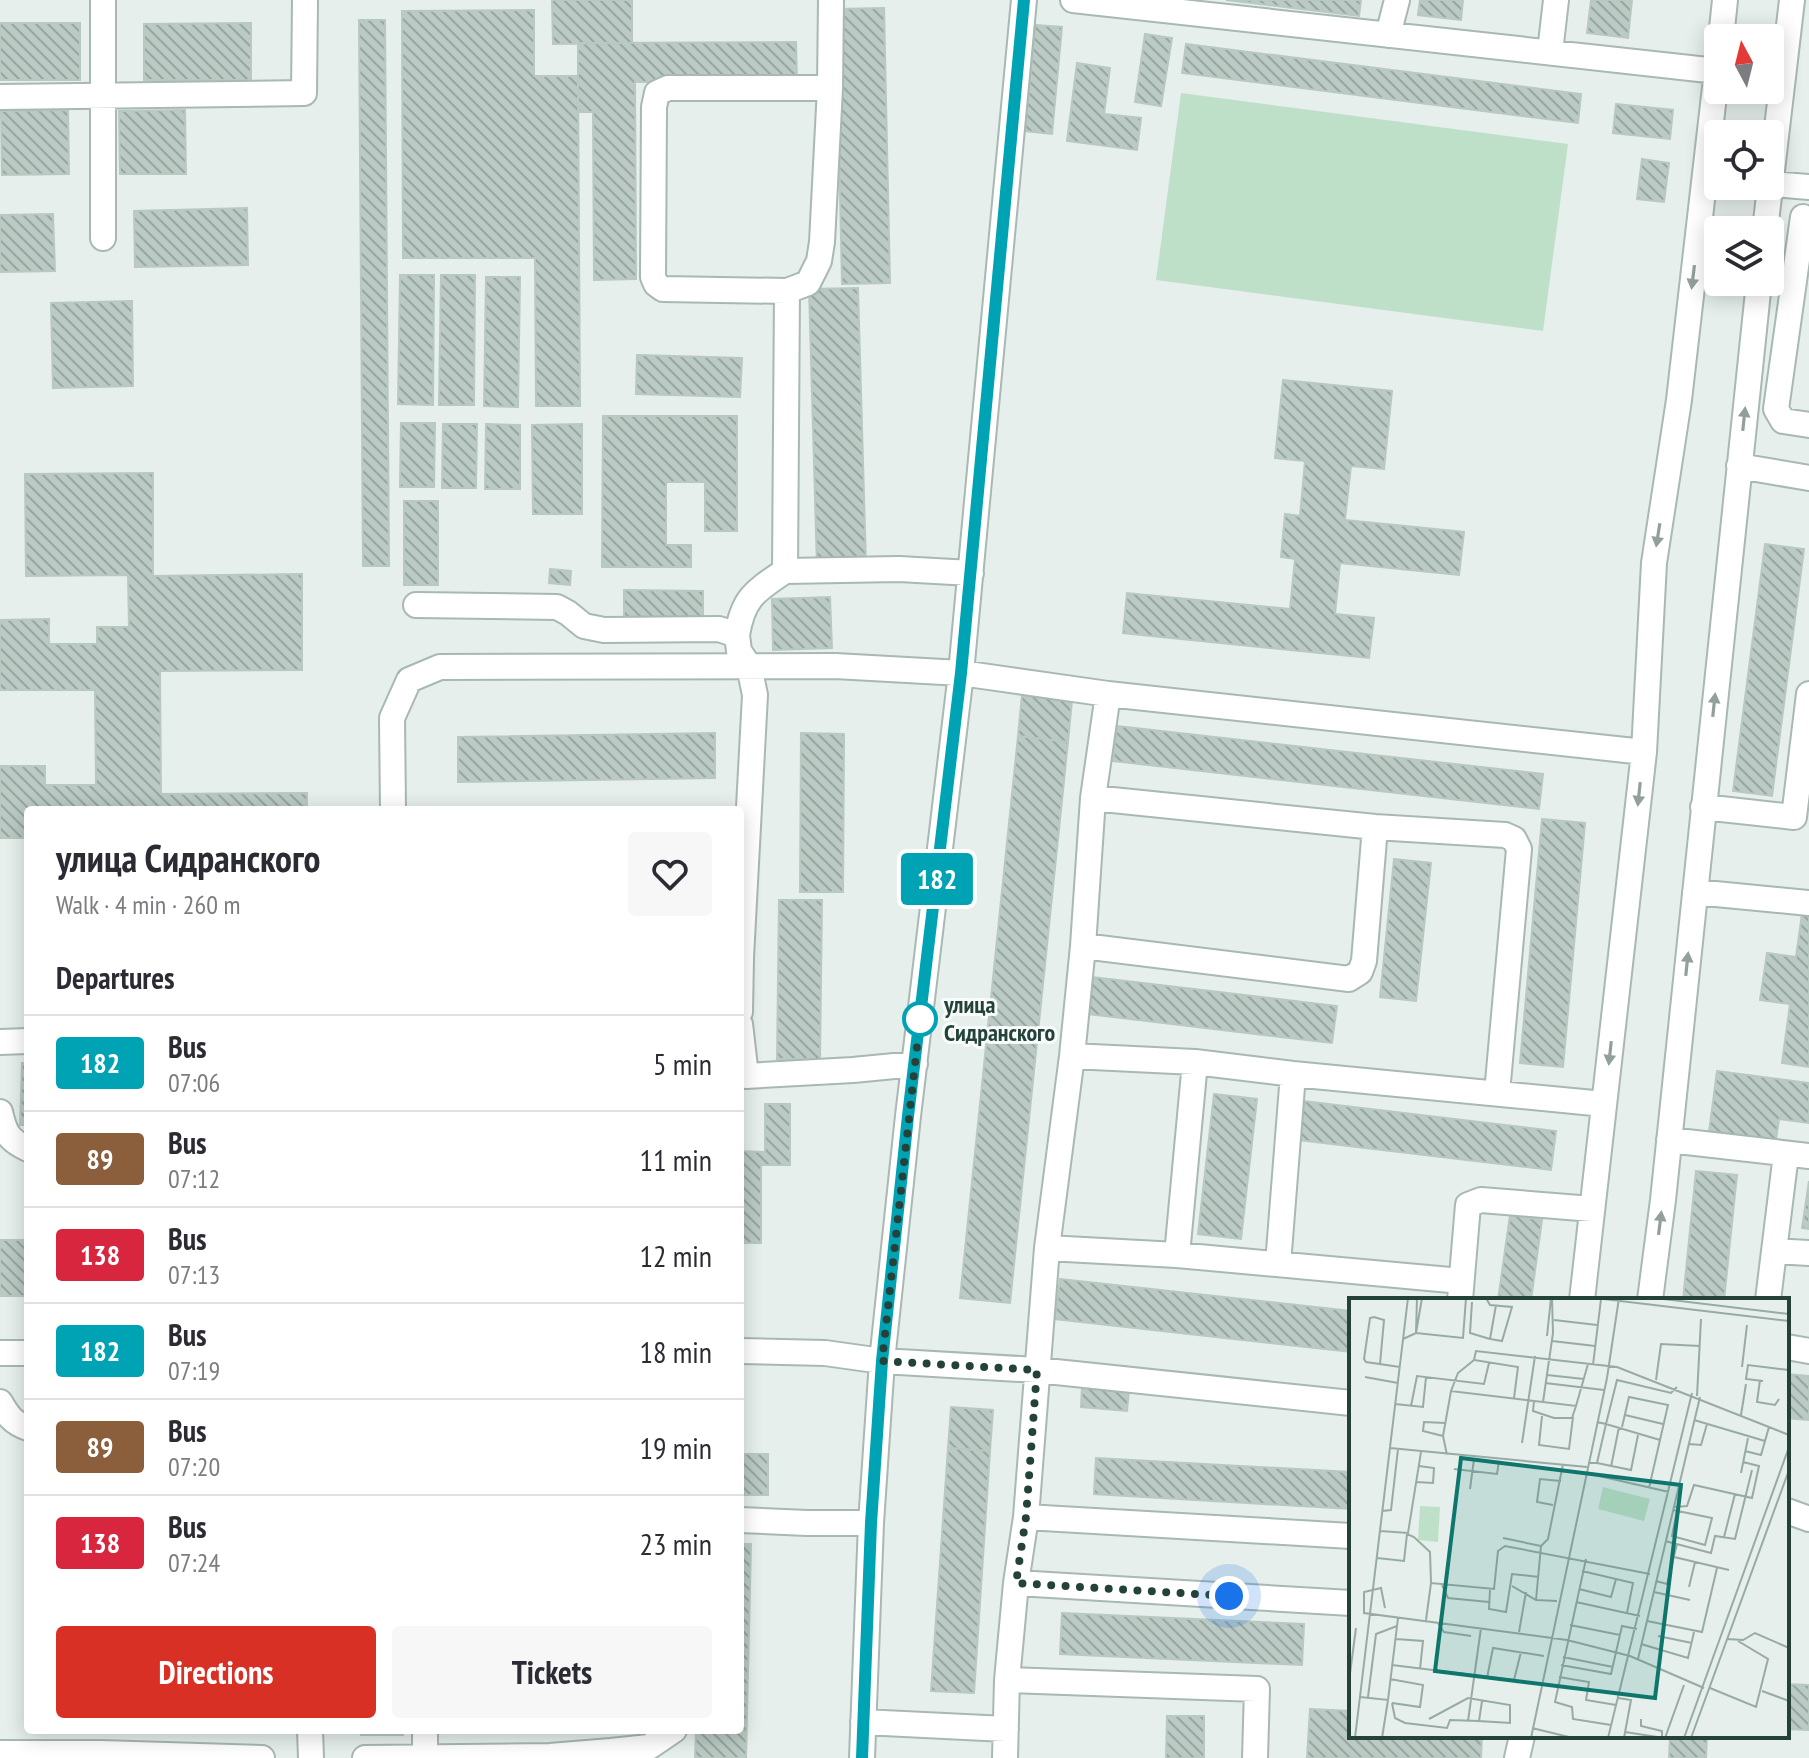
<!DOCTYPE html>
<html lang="en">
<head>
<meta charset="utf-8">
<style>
  body { margin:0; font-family:"PT Sans Narrow",sans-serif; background:#f7f7f7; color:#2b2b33; height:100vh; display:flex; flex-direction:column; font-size:30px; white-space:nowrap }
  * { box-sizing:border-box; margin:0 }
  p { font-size:26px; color:#7c7c81 }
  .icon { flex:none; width:44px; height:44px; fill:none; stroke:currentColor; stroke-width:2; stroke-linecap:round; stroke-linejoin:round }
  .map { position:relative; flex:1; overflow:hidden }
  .sheet { position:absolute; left:24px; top:806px; width:720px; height:928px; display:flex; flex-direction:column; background:#fff; border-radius:8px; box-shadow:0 4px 20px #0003 }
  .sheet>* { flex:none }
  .badge { padding:0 16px; border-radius:6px; font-size:28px; line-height:52px }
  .needle { width:52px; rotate:353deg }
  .fabs { position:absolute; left:1704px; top:24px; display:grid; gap:16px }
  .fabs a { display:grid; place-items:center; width:80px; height:80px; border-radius:8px; background:#fff; box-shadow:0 4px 20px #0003; font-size:40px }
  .you { position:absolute; width:40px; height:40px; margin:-20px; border:6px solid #fff; border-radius:50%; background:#1a73e8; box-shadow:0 0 0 12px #1a73e833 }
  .map>.badge { position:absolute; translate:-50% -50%; box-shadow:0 0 0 4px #fff }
  h2 { padding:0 32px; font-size:30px; line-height:72px }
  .round { display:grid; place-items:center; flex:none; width:84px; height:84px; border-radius:8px; background:#f7f7f7 }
  .summary { display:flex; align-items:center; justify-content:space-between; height:136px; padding:0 32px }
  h1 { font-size:38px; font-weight:700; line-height:60px }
  .action { display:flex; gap:16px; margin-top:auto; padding:16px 32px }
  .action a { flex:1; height:92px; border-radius:8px; background:#d93025; color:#fff; font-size:32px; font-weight:700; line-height:92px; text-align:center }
  .action a+a { background:#f7f7f7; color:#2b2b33 }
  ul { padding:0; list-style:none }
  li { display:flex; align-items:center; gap:24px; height:96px; padding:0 32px; border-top:2px solid #e1e1e2 }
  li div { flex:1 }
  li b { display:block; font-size:30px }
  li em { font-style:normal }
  li .badge { min-width:88px; font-weight:700; text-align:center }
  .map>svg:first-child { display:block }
</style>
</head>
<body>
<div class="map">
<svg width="1809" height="1758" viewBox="0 0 1809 1758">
  <defs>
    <pattern id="building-back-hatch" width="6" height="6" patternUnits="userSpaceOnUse" patternTransform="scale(2)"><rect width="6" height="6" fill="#bbcac4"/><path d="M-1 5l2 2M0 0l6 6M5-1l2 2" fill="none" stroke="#98a6a0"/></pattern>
  </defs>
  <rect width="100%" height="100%" fill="#e6efeb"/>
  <path fill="#bfe0c8" d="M 1181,93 L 1568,144 L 1543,331 L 1156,280 Z"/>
  <path fill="url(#building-back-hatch)" stroke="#b8c9c2" stroke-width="2" d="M 552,0 L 632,0 L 632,43 L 553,44 Z
    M 1226,0 L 1361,0 L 1359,16 Z
    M 1420,0 L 1463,0 L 1461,20 L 1418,15 Z
    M 1591,0 L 1632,0 L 1628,38 L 1587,33 Z
    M 884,8 L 890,283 L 842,284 L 836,9 Z
    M 534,10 L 534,76 L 578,76 L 580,406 L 536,406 L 535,258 L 403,258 L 402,11 Z
    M 359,20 L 385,20 L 389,566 L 363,566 Z
    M 0,23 L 80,23 L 80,80 L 0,80 Z
    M 251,23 L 251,80 L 144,80 L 144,24 Z
    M 1035,25 L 1062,27 L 1052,134 L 1025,131 Z
    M 1145,34 L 1172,38 L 1161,106 L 1135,102 Z
    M 796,42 L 797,81 L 635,82 L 636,279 L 594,280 L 593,112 L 578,112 L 578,43 Z
    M 1186,44 L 1581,94 L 1578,123 L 1182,73 Z
    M 1077,63 L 1110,68 L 1104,114 L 1141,118 L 1137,150 L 1067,141 Z
    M 1616,104 L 1673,110 L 1670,139 L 1613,133 Z
    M 68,110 L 69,174 L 2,175 L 1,111 Z
    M 185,110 L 186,174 L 120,174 L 119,111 Z
    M 1642,159 L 1669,163 L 1664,202 L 1637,199 Z
    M 247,208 L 248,265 L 135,267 L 134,211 Z
    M 53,214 L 55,271 L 0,272 L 0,215 Z
    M 400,275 L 434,275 L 433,405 L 398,404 Z
    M 441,275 L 475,275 L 474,405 L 439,405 Z
    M 486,277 L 520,277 L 518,407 L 484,406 Z
    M 858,288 L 866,566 L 817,568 L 809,289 Z
    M 132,301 L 133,386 L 53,388 L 51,303 Z
    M 637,355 L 742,358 L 740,397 L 636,394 Z
    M 1283,380 L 1392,391 L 1384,469 L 1351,466 L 1345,520 L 1464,532 L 1459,575 L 1340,563 L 1335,614 L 1374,618 L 1369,658 L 1123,633 L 1127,593 L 1290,609 L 1295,559 L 1281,557 L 1285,514 L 1300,516 L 1305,461 L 1275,458 Z
    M 603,416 L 737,416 L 737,531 L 705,531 L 705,482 L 666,482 L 666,545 L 691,545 L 691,567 L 602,567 Z
    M 401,423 L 435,423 L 434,487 L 400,487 Z
    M 443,424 L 477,424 L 476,488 L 442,488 Z
    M 486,424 L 520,425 L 520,489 L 485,489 Z
    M 582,424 L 582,514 L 533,514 L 532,425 Z
    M 153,473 L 153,576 L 302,574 L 302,670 L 160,671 L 161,794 L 307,793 L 307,810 L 28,810 L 28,838 L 0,838 L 0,766 L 45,766 L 45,785 L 96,785 L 95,690 L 0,690 L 0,620 L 49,619 L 49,644 L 97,644 L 97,627 L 129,627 L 128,575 L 26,576 L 25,474 Z
    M 404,501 L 438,501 L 438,585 L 404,585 Z
    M 1765,544 L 1804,549 L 1772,796 L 1733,791 Z
    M 550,569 L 571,571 L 570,585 L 549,583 Z
    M 624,590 L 703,591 L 703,622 L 624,622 Z
    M 830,597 L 832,648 L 773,650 L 772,599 Z
    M 1022,695 L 1072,700 L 1068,742 L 1018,736 Z
    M 1117,726 L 1543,774 L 1539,809 L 1113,761 Z
    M 715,733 L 715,778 L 458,782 L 458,737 Z
    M 801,733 L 844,734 L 843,892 L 800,892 Z
    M 1018,736 L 1068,742 L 1010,1303 L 960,1298 Z
    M 1542,819 L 1585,823 L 1563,1067 L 1520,1063 Z
    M 1394,859 L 1431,863 L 1416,1001 L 1380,997 Z
    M 779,900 L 822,900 L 820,1059 L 777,1059 Z
    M 1802,914 L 1809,915 L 1809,1067 L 1782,1063 L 1790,1004 L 1760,1000 L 1767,953 L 1796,957 Z
    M 1092,977 L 1337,1006 L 1332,1043 L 1088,1014 Z
    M 22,1063 L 28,1063 L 28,1125 L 20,1125 Z
    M 1717,1071 L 1809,1083 L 1809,1123 L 1779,1119 L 1776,1140 L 1709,1132 Z
    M 1214,1094 L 1257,1099 L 1241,1239 L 1198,1234 Z
    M 1303,1101 L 1556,1131 L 1551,1170 L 1299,1140 Z
    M 765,1104 L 790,1104 L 790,1165 L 761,1165 L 761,1243 L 742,1243 L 742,1264 L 740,1264 L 740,1151 L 765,1152 Z
    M 1696,1171 L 1737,1175 L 1724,1300 L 1683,1300 Z
    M 1809,1181 L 1809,1229 L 1802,1228 Z
    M 1510,1215 L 1542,1220 L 1531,1300 L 1498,1300 Z
    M 0,1240 L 28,1240 L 28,1296 L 0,1296 Z
    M 1060,1279 L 1351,1311 L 1351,1352 L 1055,1319 Z
    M 1787,1374 L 1809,1376 L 1809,1420 L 1787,1418 Z
    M 1082,1386 L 1129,1391 L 1127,1411 L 1081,1407 Z
    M 951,1407 L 993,1410 L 990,1451 L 948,1448 Z
    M 948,1448 L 990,1451 L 974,1693 L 931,1691 Z
    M 740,1454 L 768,1454 L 768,1495 L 740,1495 Z
    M 1096,1458 L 1351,1472 L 1351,1509 L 1094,1494 Z
    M 740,1544 L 751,1544 L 746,1758 L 695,1758 L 696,1730 L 740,1730 Z
    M 1062,1613 L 1304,1624 L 1302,1665 L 1060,1654 Z
    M 1787,1684 L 1809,1685 L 1809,1730 L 1787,1729 Z
    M 1310,1709 L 1351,1711 L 1351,1736 L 1482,1736 L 1481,1758 L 1307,1758 Z
    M 1167,1716 L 1204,1716 L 1204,1758 L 1166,1758 Z
    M 361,1730 L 403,1730 L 403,1735 L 361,1735 Z
    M 1670,1736 L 1707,1736 L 1706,1758 L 1669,1758 Z"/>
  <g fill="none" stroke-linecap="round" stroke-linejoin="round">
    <g stroke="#a8b8b2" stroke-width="28">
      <path id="minor" d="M 1073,0 L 1717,71
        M 1388,35 L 1397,0
        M 1721,38 L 1725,0
        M 1550,52 L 1556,0
        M 0,97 L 304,93 L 305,0
        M 1771,184 L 1809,187
        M 1803,217 L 1776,409 L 1783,421 L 1809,425
        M 1765,230 L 1792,0
        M 103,238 L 103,0
        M 787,291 L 663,289 L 656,284 L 653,277 L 654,107 L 657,93 L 668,88 L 830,88
        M 1739,466 L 1809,478
        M 785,571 L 899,569 L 971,573
        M 416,605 L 557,607 L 568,613 L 584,626 L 604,630 L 719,629 L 737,635 L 739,651 L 749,666 L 755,695 L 741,957 L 740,1012
        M 737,635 C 743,598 755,591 785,571 L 787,291 L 808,283 L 819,261 L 822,242 L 830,88 L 831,0
        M 1093,798 L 1375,827 L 1505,835 L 1514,839 L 1519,849 L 1497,1093
        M 1703,807 L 1794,817 L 1809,694
        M 393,810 L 392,718 L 409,680 L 440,667 L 835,666 L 961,673 L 1108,694 L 1644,752
        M 1695,892 L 1809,903
        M 1083,946 L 1349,979 L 1360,972 L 1364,961 L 1375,827
        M 740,1024 L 746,1076
        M 0,1042 L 28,1041
        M 1072,1056 L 1195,1062 L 1293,1074 L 1604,1104
        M 740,1075 L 746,1076 L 853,1070 L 915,1064
        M 0,1112 C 5,1133 8,1140 28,1149
        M 1669,1140 L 1809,1156
        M 1047,1248 L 1177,1255 L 1461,1281
        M 1774,1251 L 1809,1253
        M 1177,1255 L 1195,1062
        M 1278,1264 L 1293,1074
        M 1460,1300 L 1468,1205 L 1481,1200 L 1592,1209
        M 1582,1300 L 1644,752 L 1654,563 L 1679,400 L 1718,61
        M 1650,1300 L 1663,1200 L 1759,282
        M 1768,1300 L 1786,1154
        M 1787,1347 L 1809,1351
        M 740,1351 L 825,1353 L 882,1361 L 1037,1370 L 1351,1403
        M 0,1353 L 28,1353
        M 0,1402 C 8,1416 13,1423 28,1428
        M 1787,1511 L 1809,1519
        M 1026,1517 L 1351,1536
        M 740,1520 L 807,1523 L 871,1523
        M 1016,1583 L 1351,1603
        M 1007,1680 L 1257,1689 L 1255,1758
        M 863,1722 L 1006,1729
        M 310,1730 L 311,1758
        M 0,1753 L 101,1753 L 262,1758
        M 425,1756 L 425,1730
        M 365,1758 L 550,1756 L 611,1751 L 649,1747 L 674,1730
        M 862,1758 L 871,1523 L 882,1361 L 908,1116 L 961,673 L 1024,0
        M 1005,1758 L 1007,1680 L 1016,1583 L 1026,1517 L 1047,1248 L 1072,1056 L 1083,946 L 1093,798 L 1108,694
        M 1517,1758 L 1522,1736"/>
    </g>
    <use href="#minor" stroke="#fff" stroke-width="24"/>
  </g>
  <defs><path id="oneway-solid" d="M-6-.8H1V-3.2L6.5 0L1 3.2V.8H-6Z" transform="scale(2)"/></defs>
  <g fill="#92a09c">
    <use href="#oneway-solid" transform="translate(1693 277) rotate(97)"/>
    <use href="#oneway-solid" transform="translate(1744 419) rotate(-84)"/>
    <use href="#oneway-solid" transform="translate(1658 535) rotate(99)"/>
    <use href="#oneway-solid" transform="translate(1714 705) rotate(-84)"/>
    <use href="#oneway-solid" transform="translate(1639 794) rotate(96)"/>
    <use href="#oneway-solid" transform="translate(1687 964) rotate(-84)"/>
    <use href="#oneway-solid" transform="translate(1610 1053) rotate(96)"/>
    <use href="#oneway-solid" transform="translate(1660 1223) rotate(-83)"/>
  </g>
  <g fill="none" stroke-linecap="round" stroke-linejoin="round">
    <g stroke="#fff" stroke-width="18">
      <path id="line" d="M 862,1758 L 871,1523 L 882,1361 L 908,1116 L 961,673 L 1024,0"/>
    </g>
    <use href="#line" stroke="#00a3b4" stroke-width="12"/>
    <path stroke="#24423a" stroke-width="8" stroke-dasharray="0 14.4" d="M 920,1019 L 882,1361 L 1037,1370 L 1026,1517 L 1016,1583 L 1229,1596"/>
  </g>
  <circle fill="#fff" stroke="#00a3b4" stroke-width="4" cx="920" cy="1019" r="16"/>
  <g text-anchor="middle" stroke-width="6" stroke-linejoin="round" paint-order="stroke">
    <g font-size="24" font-weight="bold" fill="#24423a" stroke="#f7fbf9" text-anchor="start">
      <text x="944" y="1013">улица<tspan x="944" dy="28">Сидранского</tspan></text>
    </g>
  </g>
  <g transform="translate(1349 1298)">
    <rect width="440" height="440" fill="#e6efeb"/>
    <path d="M 254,189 L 301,201 L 295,223 L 249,211 ZM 71,208 L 91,209 L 89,244 L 69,242 Z" fill="#bfe0c8"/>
    <path fill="none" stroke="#98aaa4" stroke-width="2" d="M 68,0 L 67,35 L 73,0M 137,0 L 141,7 L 163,9 L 153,43 L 141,41 L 147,7M 246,0 L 440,23M 306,0 L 440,16M 123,4 L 121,35 L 141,41M 205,22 L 248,27M 198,38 L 202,0M 54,41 L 67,35 L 114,40 L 117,0M 203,43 L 246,48M 31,66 L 35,22 L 25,19 L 21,20 L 15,61 L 17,64 L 51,69M 244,67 L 252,1M 393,69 L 398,27M 198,77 L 235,81M 16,79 L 49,85M 307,82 L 312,46 L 351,48M 411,82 L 408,104 L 426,107 L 430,101M 414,83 L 397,81 L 399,67 L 440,72M 196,85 L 255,92M 102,93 L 109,75 L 125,62M 348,98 L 352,21M 165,100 L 169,69 L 125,62 L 127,53 L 268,69 L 440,137M 185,103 L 184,113 L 205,120 L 223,120 L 227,108M 194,104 L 204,35 L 203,0M 46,106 L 74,109 L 77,79M 62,108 L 68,78 L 135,86 L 140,65M 276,117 L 314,126M 392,117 L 397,86M 193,118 L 190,147 L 220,151 L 224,119M 345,122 L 416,143M 248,124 L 257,126 L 268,82 L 322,95 L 328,89M 273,129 L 280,99 L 319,107 L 300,190M 94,138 L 74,133 L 75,124 L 96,125M 173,145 L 186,58M 340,146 L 352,147 L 358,126M 41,150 L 238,169M 396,153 L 412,157 L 420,129M 98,157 L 94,138 L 102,93 L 227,108 L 239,66M 239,165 L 248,165 L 257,126 L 311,142M 248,165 L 282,172 L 289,137M 262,169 L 270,129M 105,171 L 148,176 L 150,163M 237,175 L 320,194M 392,175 L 399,140M 67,184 L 84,185 L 85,170 L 70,168M 121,191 L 125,161M 204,207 L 188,204 L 191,181 L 212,183M 325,209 L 338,208 L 345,187 L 403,200 L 410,168 L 394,164M 324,212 L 363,220 L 356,247 L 323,238 L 328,213M 33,213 L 42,212 L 49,151M 31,233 L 59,235 L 72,154M 375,239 L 386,196M 154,240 L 192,248 L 187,302M 316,243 L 362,255 L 366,238 L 386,241 L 403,172M 192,248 L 199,241 L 214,166M 325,259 L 380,272M 28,260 L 55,263 L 58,236 L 65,239 L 81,254 L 82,285M 237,261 L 206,404 L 223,409 L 224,421 L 262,427M 233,273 L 284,285 L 278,315M 307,283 L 318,286 L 328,246M 93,287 L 99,300 L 140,304M 163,288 L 187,302 L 208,303M 340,289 L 346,264M 230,291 L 262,299 L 267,281M 141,292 L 140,311 L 157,314 L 163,276 L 190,279M 305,294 L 341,302M 227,304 L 291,318M 36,310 L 32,290 L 15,294 L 15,315 L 218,342 L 281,358 L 355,390M 77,322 L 82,285 L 145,291 L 149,253 L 156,248 L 301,276M 298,323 L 353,334 L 368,270M 89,325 L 95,334 L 122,338M 221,327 L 271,337M 170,334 L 177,294M 309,338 L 343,345M 47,341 L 74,343 L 71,371M 378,341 L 394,342 L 406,335 L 440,350M 292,346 L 339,360 L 345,334M 214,359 L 264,369M 289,361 L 351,99M 43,367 L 165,382 L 172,354M 212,367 L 262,376 L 273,328 L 288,331M 210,379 L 240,384 L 237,402 L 267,407M 138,380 L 144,350 L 195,358M 41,381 L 74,387 L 71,409 L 43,405M 0,383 L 7,330M 361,390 L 407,409 L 419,361 L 389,343M 413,393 L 440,403M 11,399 L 39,402 L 49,320M 19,399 L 27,336 L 48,328M 269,400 L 282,402 L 275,440M 43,405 L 46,420 L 56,425 L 98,430 L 101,422 L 130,423M 80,421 L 119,400 L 161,407 L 161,425 L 130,423 L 133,403M 292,421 L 292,428 L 313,433 L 313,439M 119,423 L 132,330M 183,430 L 224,440M 276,434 L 315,440M 6,440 L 59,0M 33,440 L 39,402M 182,440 L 258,80 L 270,0M 259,440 L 343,95M 316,440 L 335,387M 335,440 L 440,149M 342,440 L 440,172"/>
    <path fill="#0f766e" fill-opacity="0.15" stroke="#0f766e" stroke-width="4" d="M 112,160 L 332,187 L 306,400 L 86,373 Z"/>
    <rect width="440" height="440" fill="none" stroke="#24423a" stroke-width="4"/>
  </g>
</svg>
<div class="fabs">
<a><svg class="needle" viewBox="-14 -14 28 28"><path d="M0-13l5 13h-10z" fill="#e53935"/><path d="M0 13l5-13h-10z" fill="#7c7c81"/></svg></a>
<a><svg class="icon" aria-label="locate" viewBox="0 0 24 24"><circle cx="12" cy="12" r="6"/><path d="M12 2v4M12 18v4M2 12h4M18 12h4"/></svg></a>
<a><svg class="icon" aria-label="layers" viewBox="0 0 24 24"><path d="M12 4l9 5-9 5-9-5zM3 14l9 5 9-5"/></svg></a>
</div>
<div class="you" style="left:1229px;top:1596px"></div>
<b class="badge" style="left:937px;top:879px;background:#00a3b4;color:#fff">182</b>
<section class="sheet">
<div class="summary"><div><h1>улица Сидранского</h1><p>Walk · 4 min · 260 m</p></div><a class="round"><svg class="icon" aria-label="heart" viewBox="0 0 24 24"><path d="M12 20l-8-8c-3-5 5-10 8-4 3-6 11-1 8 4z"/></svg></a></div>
<h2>Departures</h2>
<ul>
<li><span class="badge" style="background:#00a3b4;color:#fff">182</span><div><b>Bus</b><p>07:06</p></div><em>5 min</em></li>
<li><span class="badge" style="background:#8b5e3c;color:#fff">89</span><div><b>Bus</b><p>07:12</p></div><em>11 min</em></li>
<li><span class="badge" style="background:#d7263d;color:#fff">138</span><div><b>Bus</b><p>07:13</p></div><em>12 min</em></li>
<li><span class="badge" style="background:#00a3b4;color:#fff">182</span><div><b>Bus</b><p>07:19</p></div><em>18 min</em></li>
<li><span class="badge" style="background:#8b5e3c;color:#fff">89</span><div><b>Bus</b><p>07:20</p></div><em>19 min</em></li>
<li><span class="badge" style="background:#d7263d;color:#fff">138</span><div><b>Bus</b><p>07:24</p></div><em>23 min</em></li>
</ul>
<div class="action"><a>Directions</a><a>Tickets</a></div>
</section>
</div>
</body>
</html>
